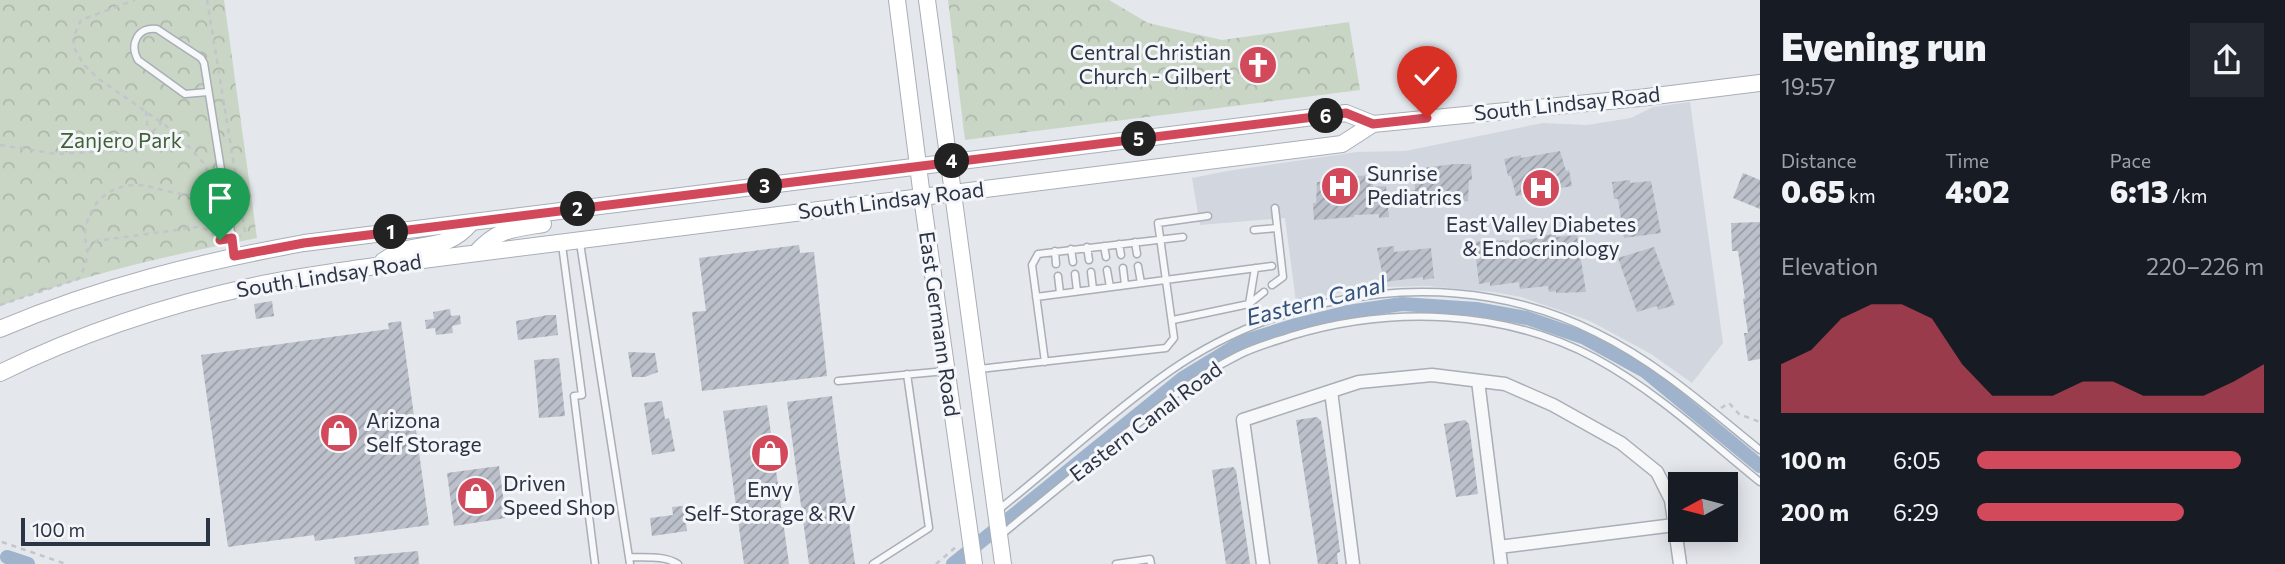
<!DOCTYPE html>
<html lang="en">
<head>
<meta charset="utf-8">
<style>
	body { margin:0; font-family:Commissioner,sans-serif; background:#242831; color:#f1f3f6; height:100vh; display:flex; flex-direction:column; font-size:26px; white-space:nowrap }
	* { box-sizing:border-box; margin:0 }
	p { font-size:23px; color:#9ea1a6 }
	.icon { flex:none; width:38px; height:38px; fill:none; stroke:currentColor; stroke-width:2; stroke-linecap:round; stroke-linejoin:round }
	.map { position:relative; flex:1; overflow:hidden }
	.details { display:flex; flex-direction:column; background:#171b24; width:525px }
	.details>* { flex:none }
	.needle { width:46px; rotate:263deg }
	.fabs { position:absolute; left:1668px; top:472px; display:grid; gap:14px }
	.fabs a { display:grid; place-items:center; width:70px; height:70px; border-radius:0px; background:#171b24; box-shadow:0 4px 18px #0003; font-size:35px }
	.scale { position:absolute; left:21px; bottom:18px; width:189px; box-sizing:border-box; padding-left:7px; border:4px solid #2b3445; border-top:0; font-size:19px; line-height:24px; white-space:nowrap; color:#2b3445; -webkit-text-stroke:5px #f4f6f9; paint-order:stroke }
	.pin { position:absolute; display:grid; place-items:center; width:60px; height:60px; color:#fff; margin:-72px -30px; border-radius:50% 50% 50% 0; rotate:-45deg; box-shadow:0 0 7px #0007 }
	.pin .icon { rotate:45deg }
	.km { position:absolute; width:35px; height:35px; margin:-18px; border-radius:50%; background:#222; color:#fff; font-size:19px; line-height:35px; text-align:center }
	.round { display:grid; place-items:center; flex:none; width:74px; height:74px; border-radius:0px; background:#242831 }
	.head { display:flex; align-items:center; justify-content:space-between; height:119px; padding:0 21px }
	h1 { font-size:38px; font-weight:800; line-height:52px }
	.stats { display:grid; grid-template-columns:repeat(3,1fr); gap:10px; height:119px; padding:7px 21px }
	.stats div { display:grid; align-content:center }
	.stats b { font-size:30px; font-weight:800 }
	.stats small { font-size:19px; font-weight:400 }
	.stats p { font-size:19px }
	.chart { height:196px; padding:14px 21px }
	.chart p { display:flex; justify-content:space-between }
	.chart svg { width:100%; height:126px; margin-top:7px; fill:#d1495b; opacity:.7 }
	ul { padding:0 21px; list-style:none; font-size:23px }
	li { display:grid; grid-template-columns:112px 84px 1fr; align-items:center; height:52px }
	li i { height:18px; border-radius:9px; background:#d1495b }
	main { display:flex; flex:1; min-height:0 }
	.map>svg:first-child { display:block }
	.built { fill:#d2d6de }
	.forest { fill:url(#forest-crowns) }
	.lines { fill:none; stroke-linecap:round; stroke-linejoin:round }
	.canal { stroke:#9fb4cc; stroke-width:14 }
	.building { fill:url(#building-hatch) }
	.lane-casing { stroke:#a9aeb7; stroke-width:9 }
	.street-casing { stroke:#a9aeb7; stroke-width:15 }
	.secondary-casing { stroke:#a9aeb7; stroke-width:18 }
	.path { stroke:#c2c5cb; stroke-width:2.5; stroke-dasharray:5 5; stroke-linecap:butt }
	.lane { stroke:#f7f8fa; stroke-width:6 }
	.street { stroke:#f7f8fa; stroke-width:12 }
	.secondary { stroke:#fff; stroke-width:16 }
	.route-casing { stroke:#fff; stroke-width:14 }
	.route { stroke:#d1495b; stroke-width:9 }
	.labels { text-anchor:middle; stroke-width:6; stroke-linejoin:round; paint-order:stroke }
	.poi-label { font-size:21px; fill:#2b3445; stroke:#f4f6f9; text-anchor:start }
	.street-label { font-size:21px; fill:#2b3445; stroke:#f4f6f9 }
	.park-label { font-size:21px; fill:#3f6138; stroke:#f4f6f9 }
	.water-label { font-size:23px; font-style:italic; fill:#34527a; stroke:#f4f6f9 }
</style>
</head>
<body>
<main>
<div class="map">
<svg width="1760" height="564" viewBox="0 0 1760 564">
	<defs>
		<pattern id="forest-crowns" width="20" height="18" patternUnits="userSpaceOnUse" patternTransform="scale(1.75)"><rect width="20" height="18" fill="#c9d6c5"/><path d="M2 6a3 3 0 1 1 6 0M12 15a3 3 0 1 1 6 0" fill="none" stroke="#adb8ab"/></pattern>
		<pattern id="building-hatch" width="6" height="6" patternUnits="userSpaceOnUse" patternTransform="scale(1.75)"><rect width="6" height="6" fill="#bbc0ca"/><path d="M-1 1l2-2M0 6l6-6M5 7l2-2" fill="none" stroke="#989da6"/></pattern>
	</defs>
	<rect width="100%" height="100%" fill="#e4e7ec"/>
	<path class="built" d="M1690 102 1723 343 1692 383 1651 354 1590 321 1521 297 1493 292 1427 286 1384 287 1346 291 1296 302 1285 218 1200 225 1192 178 1227 171 1357 152 1405 151 1543 123 1587 125 1631 118 1653 107Z"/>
	<path class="forest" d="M0 0H224L257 238C170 255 82 275 0 306Z
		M948 0H1109L1148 23 1222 40 1349 22 1360 90 965 140Z"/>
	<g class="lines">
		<path class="canal" d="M7 557 28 564
			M953 564 1183 378 1242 342 1296 325 1348 312 1402 304 1476 309 1527 318 1585 338 1645 371 1760 466"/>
	</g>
	<path class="building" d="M1560 151 1566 171 1569 170 1572 186 1516 196 1511 176H1508L1504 159 1521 155V158Z
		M1455 164H1471L1472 180H1469L1468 201 1429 204V207L1412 208 1411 190H1415L1414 169Z
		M1743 173 1760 180V209L1733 198Z
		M1373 175V187L1386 186 1389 217 1379 218V214L1354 215V217L1314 220 1313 203H1316L1317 182 1356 179V176Z
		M1630 180V183L1651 181 1661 233 1624 238 1618 199H1614L1612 182Z
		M1760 222V359L1748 361 1744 333H1748L1743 299 1745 298 1738 251H1732L1731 223Z
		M1556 234V237L1577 235 1586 292 1556 293V291L1549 292 1548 286 1520 289 1519 282 1490 286V282L1479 284 1476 258H1472L1470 242 1509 240V242L1538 238V236Z
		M799 245 800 253 814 252 827 376 702 391 692 312 706 311 699 258Z
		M1394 246V252L1431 248 1434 278 1423 280V277L1384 282 1377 248Z
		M1654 247 1675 305 1658 310 1657 306 1637 312 1618 258Z
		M272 301 274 316 256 319 254 304Z
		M450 309 451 316 460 315 461 324 452 326 453 333 436 335 435 328 426 329 425 320 434 319 433 312Z
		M548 315H556L558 335 518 340 516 321Z
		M401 321 429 525 315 541 314 535 228 547 201 355 389 329 388 323Z
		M628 352 655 353 658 372 645 377H632Z
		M559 358 565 416 539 418 534 360Z
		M832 396 839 452 855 564H809L787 402Z
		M662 401 665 419 669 418 675 451 652 455 644 403Z
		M767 405 789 564H744L723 411Z
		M1317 417 1321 421 1337 528 1340 552 1337 553 1338 564H1318L1296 420Z
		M1465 420 1469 424 1478 494 1456 497 1444 424Z
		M499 466 506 518 454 526 447 473Z
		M1233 467 1236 470 1250 564H1226L1212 470Z
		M684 506 687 531 652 536 650 518 673 515 672 507Z
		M418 551 419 564H355L354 557Z"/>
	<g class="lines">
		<defs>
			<path id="lane" d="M208 92 185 94 138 60C129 44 138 26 157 29L201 58 204 63 232 238 234 256
				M1254 230 1277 228
				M1135 242 1137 254
				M580 243 630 564
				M1119 244 1121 255
				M562 245 582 395 574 396 595 564
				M1104 246 1106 257
				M1087 247 1089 260
				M1071 249 1073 262
				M1055 251 1056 264
				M1138 266 1141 283
				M1123 268 1125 285
				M1107 270 1110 287
				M1091 272 1093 289
				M1075 274 1077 291
				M1058 276 1060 293
				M1272 285 1283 277 1275 208
				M1036 297 1272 266
				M1249 304 1255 268
				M1173 320 1249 304 1264 292
				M1045 362 1032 265 1038 254 1183 237
				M979 369 1166 348 1174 338 1158 223 1208 216
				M838 381 946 371
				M997 511C1055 465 1109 414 1170 371 1292 286 1463 264 1597 333 1658 363 1708 408 1760 450
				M1001 535C1039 504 1077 473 1116 441 1154 411 1193 378 1237 356 1254 347 1273 342 1291 336 1390 306 1503 309 1595 358 1656 391 1707 439 1760 482
				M629 557C644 558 664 555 678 564
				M873 564 929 528 907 374
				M1116 564 1150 559 1151 564"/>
			<path id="street" d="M1478 381 1501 564
				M1331 391 1353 564
				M1499 547 1674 525
				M1263 564 1243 420 1359 382 1432 375 1505 384 1553 405 1621 443 1657 472 1671 500 1680 564"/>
			<path id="secondary" d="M897 0 922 197 974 564
				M927 0 1003 564
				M476 253C497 229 513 229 543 224
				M383 261C390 257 396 252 403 250 433 242 449 248 471 223
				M0 329C98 287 200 262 304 243L1346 113 1373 124
				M0 373C79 334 167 305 253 286 293 277 334 272 375 266L1342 144 1373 124 1639 98 1760 83"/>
		</defs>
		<use href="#lane" class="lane-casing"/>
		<use href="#street" class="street-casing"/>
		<use href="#secondary" class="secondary-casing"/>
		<path class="path" d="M207 0 245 232 240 236
			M146 111 148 136
			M0 145 56 154 132 150 141 144 162 122
			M88 250 96 241 198 227 205 229 220 240 223 239
			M0 305 78 279C84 271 88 259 87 249 87 243 84 239 85 233 88 206 106 186 134 185 147 184 162 191 176 193 185 195 194 195 203 195L206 193 208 179 206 166 190 148 165 125 99 79 83 64 74 47 73 38 81 20 135 0
			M1721 408 1729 403 1739 414 1760 422
			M2 542 66 564
			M936 564 957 546"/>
		<use href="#lane" class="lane"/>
		<use href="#street" class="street"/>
		<use href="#secondary" class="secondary"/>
	</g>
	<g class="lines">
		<defs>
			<path id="route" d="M220 240 232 238 234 256 304 243 1346 113 1373 124 1427 118"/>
		</defs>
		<use href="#route" class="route-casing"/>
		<use href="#route" class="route"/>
	</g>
	<defs>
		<symbol id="church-disc" viewBox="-11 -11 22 22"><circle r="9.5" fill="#d1495b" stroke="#f4f6f9"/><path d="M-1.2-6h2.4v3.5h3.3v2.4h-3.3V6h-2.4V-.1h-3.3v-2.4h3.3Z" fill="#fff"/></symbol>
		<symbol id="hospital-disc" viewBox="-11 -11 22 22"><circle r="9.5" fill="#d1495b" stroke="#f4f6f9"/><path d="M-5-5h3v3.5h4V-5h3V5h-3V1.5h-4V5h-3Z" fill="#fff"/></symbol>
		<symbol id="shop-disc" viewBox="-11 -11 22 22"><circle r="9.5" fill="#d1495b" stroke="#f4f6f9"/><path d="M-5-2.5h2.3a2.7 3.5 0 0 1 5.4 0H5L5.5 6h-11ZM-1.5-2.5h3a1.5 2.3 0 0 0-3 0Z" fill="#fff"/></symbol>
	</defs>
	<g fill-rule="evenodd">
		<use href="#church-disc" x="1236" y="43" width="44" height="44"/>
		<use href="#hospital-disc" x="1318" y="164" width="44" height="44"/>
		<use href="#hospital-disc" x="1519" y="166" width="44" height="44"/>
		<use href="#shop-disc" x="317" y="411" width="44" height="44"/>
		<use href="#shop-disc" x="748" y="431" width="44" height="44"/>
		<use href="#shop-disc" x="454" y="474" width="44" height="44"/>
	</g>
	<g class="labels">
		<g class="poi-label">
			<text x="1231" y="60" text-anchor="end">Central Christian<tspan x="1231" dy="24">Church - Gilbert</tspan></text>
			<text x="1367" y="181">Sunrise<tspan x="1367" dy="24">Pediatrics</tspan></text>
			<text x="1541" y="232" text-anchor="middle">East Valley Diabetes<tspan x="1541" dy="24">&amp; Endocrinology</tspan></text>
			<text x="366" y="428">Arizona<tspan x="366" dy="24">Self Storage</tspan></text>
			<text x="503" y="491">Driven<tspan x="503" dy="24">Speed Shop</tspan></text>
			<text x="770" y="497" text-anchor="middle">Envy<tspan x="770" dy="24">Self-Storage &amp; RV</tspan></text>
		</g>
		<g class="street-label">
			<text transform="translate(1567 104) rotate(-6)" y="7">South Lindsay Road</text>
			<text transform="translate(891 201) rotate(-7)" y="7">South Lindsay Road</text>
			<text transform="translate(329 276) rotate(-9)" y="7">South Lindsay Road</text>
			<text transform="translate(939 324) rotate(82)" y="7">East Germann Road</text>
			<text transform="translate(1146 422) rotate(-37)" y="7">Eastern Canal Road</text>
		</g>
		<g class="park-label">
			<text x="121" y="148">Zanjero Park</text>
		</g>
		<g class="water-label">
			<text transform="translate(1316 301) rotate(-14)" y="8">Eastern Canal</text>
		</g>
	</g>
</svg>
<div class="fabs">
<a><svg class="needle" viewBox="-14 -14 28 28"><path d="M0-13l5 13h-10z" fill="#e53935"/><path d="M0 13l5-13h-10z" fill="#9ea1a6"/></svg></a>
</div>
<div class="scale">100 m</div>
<div class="pin" style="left:220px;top:240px;background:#1e9e55"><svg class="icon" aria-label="arrive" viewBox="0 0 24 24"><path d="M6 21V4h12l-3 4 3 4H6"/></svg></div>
<div class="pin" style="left:1427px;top:118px;background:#d93025"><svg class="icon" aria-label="check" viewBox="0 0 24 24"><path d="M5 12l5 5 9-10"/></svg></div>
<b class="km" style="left:391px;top:232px">1</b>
<b class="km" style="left:578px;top:209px">2</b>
<b class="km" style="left:765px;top:186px">3</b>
<b class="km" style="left:952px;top:161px">4</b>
<b class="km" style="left:1139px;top:139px">5</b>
<b class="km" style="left:1326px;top:116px">6</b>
</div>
<section class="details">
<div class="head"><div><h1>Evening run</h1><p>19:57</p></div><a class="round"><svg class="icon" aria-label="share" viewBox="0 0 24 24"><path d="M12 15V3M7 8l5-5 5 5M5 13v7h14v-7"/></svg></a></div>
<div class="stats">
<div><p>Distance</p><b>0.65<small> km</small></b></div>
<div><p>Time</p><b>4:02</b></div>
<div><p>Pace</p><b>6:13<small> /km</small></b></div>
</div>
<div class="chart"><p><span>Elevation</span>220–226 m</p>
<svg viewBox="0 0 160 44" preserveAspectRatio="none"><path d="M0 44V27L10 22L20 11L30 6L40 6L50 11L60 27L70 38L80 38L90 38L100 33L110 33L120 38L130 38L140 38L150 33L160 27V44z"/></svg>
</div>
<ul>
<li><b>100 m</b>6:05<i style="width:92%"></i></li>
<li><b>200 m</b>6:29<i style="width:72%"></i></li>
</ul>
</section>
</main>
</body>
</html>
